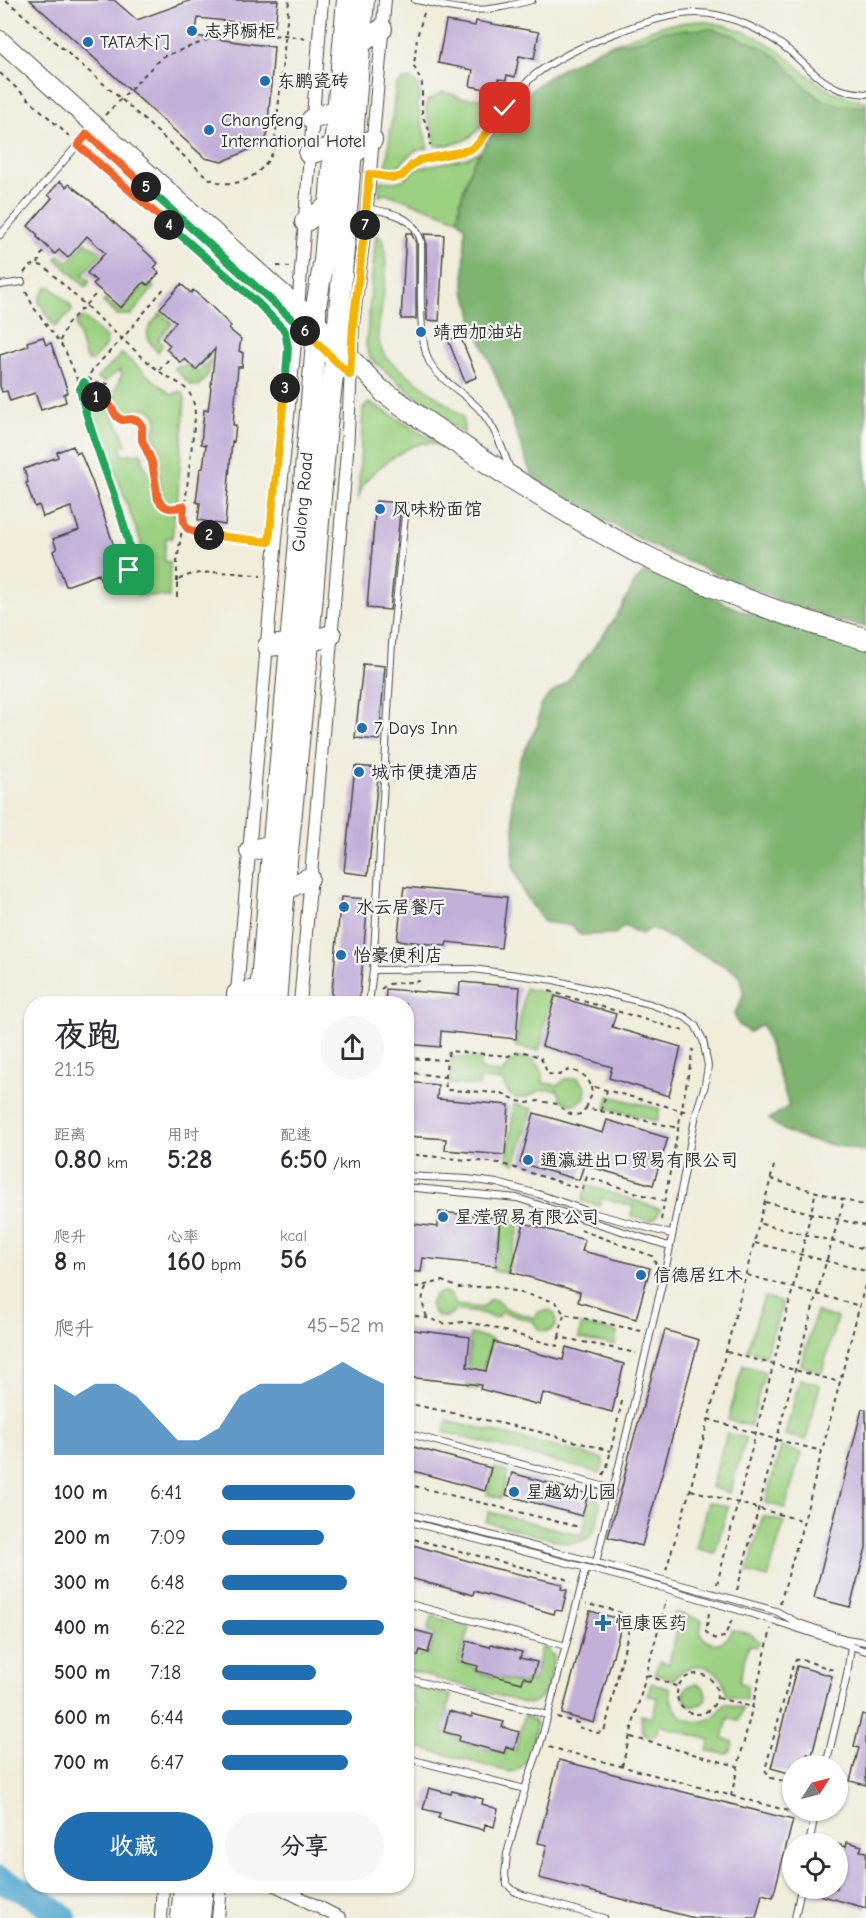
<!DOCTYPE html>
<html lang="zh">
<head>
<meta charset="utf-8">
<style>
	body { margin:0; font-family:"Comic Neue","LXGW WenKai TC",sans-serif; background:#f7f7f7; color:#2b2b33; height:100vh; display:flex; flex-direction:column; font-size:22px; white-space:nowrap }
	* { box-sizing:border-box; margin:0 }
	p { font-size:20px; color:#7c7c81 }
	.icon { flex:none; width:33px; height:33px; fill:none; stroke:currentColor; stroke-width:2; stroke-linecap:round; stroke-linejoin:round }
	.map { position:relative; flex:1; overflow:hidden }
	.details { position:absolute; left:24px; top:996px; width:390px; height:897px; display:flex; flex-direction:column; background:#fff; border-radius:24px; box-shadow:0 2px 4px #0004 }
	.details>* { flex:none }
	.needle { width:39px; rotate:54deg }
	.fabs { position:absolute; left:782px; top:1755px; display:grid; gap:12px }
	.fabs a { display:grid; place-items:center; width:66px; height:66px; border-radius:50%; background:#fff; box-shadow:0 2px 4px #0004; font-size:30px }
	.pin { position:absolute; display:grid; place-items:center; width:51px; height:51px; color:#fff; margin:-26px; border-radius:12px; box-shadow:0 3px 9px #0006 }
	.km { position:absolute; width:30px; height:30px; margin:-15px; border-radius:50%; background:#222; color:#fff; font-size:16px; line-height:30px; text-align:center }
	.round { display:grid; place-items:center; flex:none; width:63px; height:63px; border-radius:32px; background:#f7f7f7 }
	.head { display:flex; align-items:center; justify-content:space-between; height:102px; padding:0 30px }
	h1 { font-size:33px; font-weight:700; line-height:45px }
	.stats { display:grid; grid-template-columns:repeat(3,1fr); gap:9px; height:102px; padding:6px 30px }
	.stats div { display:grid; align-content:center }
	.stats b { font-size:26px; font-weight:700 }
	.stats small { font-size:16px; font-weight:400 }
	.stats p { font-size:16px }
	.chart { height:168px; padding:12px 30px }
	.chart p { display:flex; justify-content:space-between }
	.chart svg { width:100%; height:108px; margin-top:6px; fill:#1f6fb2; opacity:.7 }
	.button { display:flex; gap:12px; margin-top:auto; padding:12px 30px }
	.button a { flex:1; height:69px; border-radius:36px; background:#1f6fb2; color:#fff; font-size:24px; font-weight:700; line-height:69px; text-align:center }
	.button a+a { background:#f7f7f7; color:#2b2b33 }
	ul { padding:0 30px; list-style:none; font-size:20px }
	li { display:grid; grid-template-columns:96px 72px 1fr; align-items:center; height:45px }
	li i { height:15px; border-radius:8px; background:#1f6fb2 }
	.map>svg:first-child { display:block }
	.green { fill:#9dd182; stroke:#647e56; stroke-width:1.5 }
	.forest { fill:#7eb370; stroke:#546f4e; stroke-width:1.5 }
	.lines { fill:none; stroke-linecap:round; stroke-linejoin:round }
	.river { stroke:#54a9d0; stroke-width:26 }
	.building { fill:#c2b0d9 }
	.service-casing { stroke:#494845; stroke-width:8 }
	.minor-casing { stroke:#494845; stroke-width:14 }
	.secondary-casing { stroke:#494845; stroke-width:20 }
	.primary-casing { stroke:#494845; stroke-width:22 }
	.trunk-casing { stroke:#494845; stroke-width:23 }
	.path { stroke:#494845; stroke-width:2; stroke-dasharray:4.5 4.5; stroke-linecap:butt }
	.service { stroke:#fff; stroke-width:6 }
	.minor { stroke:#fff; stroke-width:12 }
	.secondary { stroke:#fff; stroke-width:18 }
	.primary { stroke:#fff; stroke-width:20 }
	.trunk { stroke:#fff; stroke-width:21 }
	.split-1-casing { stroke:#fff; stroke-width:12 }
	.split-2-casing { stroke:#fff; stroke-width:12 }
	.split-3-casing { stroke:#fff; stroke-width:12 }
	.split-4-casing { stroke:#fff; stroke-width:12 }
	.split-5-casing { stroke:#fff; stroke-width:12 }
	.split-6-casing { stroke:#fff; stroke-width:12 }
	.split-7-casing { stroke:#fff; stroke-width:12 }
	.split-8-casing { stroke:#fff; stroke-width:12 }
	.split-1 { stroke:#22a559; stroke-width:8 }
	.split-2 { stroke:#f0652b; stroke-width:8 }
	.split-3 { stroke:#f5b400; stroke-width:8 }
	.split-4 { stroke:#22a559; stroke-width:8 }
	.split-5 { stroke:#f0652b; stroke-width:8 }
	.split-6 { stroke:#22a559; stroke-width:8 }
	.split-7 { stroke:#f5b400; stroke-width:8 }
	.split-8 { stroke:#f5b400; stroke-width:8 }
	.poi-dot { fill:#1f6fb2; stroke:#f6f6f2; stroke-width:2 }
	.labels { text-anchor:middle; stroke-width:4.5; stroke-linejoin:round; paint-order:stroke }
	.poi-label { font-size:18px; fill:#2b2b2b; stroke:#f6f6f2; text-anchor:start }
	.street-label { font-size:18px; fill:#2b2b2b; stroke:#f6f6f2 }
</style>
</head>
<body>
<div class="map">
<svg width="866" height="1918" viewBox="0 0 866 1918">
	<rect width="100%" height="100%" fill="#f6f6f2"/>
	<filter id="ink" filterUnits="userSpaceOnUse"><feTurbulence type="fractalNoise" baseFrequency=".0167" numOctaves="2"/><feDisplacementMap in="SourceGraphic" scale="12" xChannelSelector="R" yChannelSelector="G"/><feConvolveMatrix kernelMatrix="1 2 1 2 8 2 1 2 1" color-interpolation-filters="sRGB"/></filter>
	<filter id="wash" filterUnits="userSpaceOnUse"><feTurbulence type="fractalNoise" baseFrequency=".008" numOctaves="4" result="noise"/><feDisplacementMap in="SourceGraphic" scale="24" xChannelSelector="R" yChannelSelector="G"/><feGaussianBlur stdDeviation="1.35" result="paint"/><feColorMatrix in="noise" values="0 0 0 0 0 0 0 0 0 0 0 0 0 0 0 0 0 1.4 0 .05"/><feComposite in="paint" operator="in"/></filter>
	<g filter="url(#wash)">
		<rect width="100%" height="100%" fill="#f0eddb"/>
		<path class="green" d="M697 21C727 23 760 35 783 54 814 79 824 95 866 101V106L841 107 821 100 801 83 778 57 731 34 711 29 663 31 638 41 604 47 665 25Z
			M411 79 417 85 420 95 417 103 428 148C422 149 416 149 412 153 401 160 402 170 386 169L396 85 403 80Z
			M443 92 452 94 460 98 497 99C485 115 481 135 460 142 452 145 443 145 435 146 434 141 435 136 433 131 428 117 424 116 427 101Z
			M480 152C468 172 460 195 458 219L394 196 385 194 379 196 380 181 394 182 403 180 416 169 467 158Z
			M376 234 381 237C392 263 381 305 378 334 379 344 381 351 387 359L456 411 463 417 464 433 436 414 370 358 366 345Z
			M86 242 102 253 83 274 90 281 86 287 56 259 59 255 68 262Z
			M151 284 154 287 131 315H117L103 302 106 300 120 311 144 286 147 288Z
			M47 287H51L71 306 72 311 55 327 39 302 40 297Z
			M161 313 172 323 158 339 163 344 158 352C141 335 147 328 161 313Z
			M81 318 86 319 107 339 106 345 92 361H88L85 356 76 325 77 321Z
			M122 354 172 395 177 392H182L185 398 177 505H169L164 502 162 496 157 458 161 453 160 446 153 436C153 431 156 427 157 422 157 419 155 415 153 413 142 400 133 415 121 415 111 404 115 387 122 375L120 370 104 382 97 378Z
			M211 359C209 372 208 379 197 386L191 385 174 368 177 365 182 367 186 364 197 373Z
			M88 392 99 407 104 405C115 416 122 431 126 445L121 446 122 455 141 453C143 456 143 460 143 463 145 468 149 471 151 476 155 492 151 514 175 512L172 538H166L164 561 170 562 169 597 137 595V576L144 561 141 542 96 421Z
			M371 403 451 451C442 447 434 442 424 443 408 445 374 469 365 482 361 487 360 494 358 500L363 409 367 404Z
			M525 988 551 995 539 1051 516 1047Z
			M452 1057 481 1059 480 1069 502 1074C513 1048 545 1054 543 1083L559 1085 565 1079 578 1078 586 1088 585 1097C575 1109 560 1105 558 1090 552 1090 543 1088 539 1091 521 1101 511 1103 502 1081L480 1079 479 1086 450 1084Z
			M609 1096 660 1109 657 1121 606 1108Z
			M514 1104 533 1109 515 1163 507 1160Z
			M587 1185 660 1209C655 1226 644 1220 631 1216L633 1206 601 1198 600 1206 582 1201Z
			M505 1217 521 1220 507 1273 493 1271Z
			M444 1292 451 1295 456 1305 483 1308 489 1300C496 1298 501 1302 503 1308L534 1318 538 1312 549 1310 555 1314 556 1325C549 1335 538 1333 534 1322L502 1312 498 1317 493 1318 485 1314 455 1310C446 1321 433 1319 430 1304L436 1294Z
			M764 1297 783 1303 765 1356 747 1350Z
			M816 1312 837 1318 822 1372 801 1365Z
			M581 1325 617 1332 615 1345 579 1339Z
			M470 1334 492 1339 477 1391 467 1388Z
			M743 1365 765 1372 750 1426 728 1420Z
			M800 1379 820 1385 806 1440 785 1435Z
			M447 1420 604 1459 602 1470 599 1473 444 1432Z
			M727 1433 746 1438 730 1493 711 1487Z
			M781 1447 801 1453 785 1508 765 1503Z
			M494 1468 508 1472 501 1498 487 1494Z
			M592 1494 600 1503C596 1528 598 1542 567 1543L486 1522 489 1512 582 1535Z
			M708 1502 728 1507 715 1553 696 1548Z
			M763 1516 784 1522 768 1578 747 1572Z
			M675 1613H679L702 1620 700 1634C710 1648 726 1646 732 1630 742 1632 753 1632 759 1642L756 1647 748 1645 739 1682 747 1685 746 1700 727 1695C723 1664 692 1655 673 1680L655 1674 659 1661 669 1664 679 1622 669 1619Z
			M432 1616 469 1627 459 1662 476 1668 475 1671 494 1677 495 1673 501 1674V1678L524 1685 525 1680 534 1682 542 1647 547 1648 554 1657C550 1675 550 1700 528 1704L407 1670 406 1655 419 1658 421 1653 429 1655 435 1634 428 1631Z
			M651 1683 670 1689C670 1724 708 1734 725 1703L743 1709 738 1721 728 1718 723 1738 733 1742 731 1750 726 1754 707 1751 710 1740 659 1725 655 1736 646 1735 642 1730 641 1715 652 1718 658 1698 648 1695Z
			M684 1695a11 11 0 1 1 22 0a11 11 0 1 1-22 0Z
			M414 1685 451 1696 442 1732 458 1737 457 1741 475 1746 477 1742 483 1743 482 1748 506 1754 507 1749 516 1750 524 1715 534 1721 536 1725C532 1744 532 1768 510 1772L407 1744 406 1722 411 1723 417 1703 410 1700Z"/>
		<path class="forest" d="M711 29C728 34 765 46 778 58 785 63 791 72 797 78 818 103 834 107 866 106V627L813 615 663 551 563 499 538 482 530 472 503 394 472 319V310L464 291 465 227 458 219 460 202 472 165 487 141 519 102 536 86 556 72 604 47 638 41 663 31Z
			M644 572C679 578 709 598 743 611 783 626 826 636 866 653V1152C833 1142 795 1145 769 1119L789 1106 762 1024 749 1032 738 1024 734 1014C745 997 745 991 738 973L652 928 641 934 624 926 615 934 580 935 573 926 544 922 524 894 513 866 514 824 512 805 514 783 519 762 538 724 540 707 549 695 566 683 587 657 614 620 636 581Z"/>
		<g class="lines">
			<path class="river" d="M0 1880 31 1894 64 1918"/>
		</g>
		<g id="blocks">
			<path class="building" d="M30 0H114L137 20 192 0H278L275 26 198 18 195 36 274 47 267 136 264 143 222 162 205 158Z
				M446 21 475 26 476 21 539 32 534 59 519 56 515 77 507 75 506 80 498 79 495 91 470 86 473 70 438 63Z
				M60 181 66 187 69 184 93 203 158 263 154 268 159 273 148 285 144 282 121 308 93 284 96 281 87 273 105 253 87 236 68 258 59 250 55 254 37 237 38 235 28 226 52 198 48 195Z
				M406 233H411L416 243V319H401Z
				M424 234 444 235 439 321 427 320 426 242Z
				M181 284 191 293 193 290 208 303 231 326 229 329 241 339 239 351 243 353 242 367H238L233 425H236L234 442 232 441 225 525 198 520 200 503 196 502 200 469 203 468 206 445 201 444 204 410H208L210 396 215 349 196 370 185 359 181 363 166 349 170 345 162 338 176 322 160 308Z
				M460 336 477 377 465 382 448 340Z
				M43 337 46 345 51 343 68 392 64 394 66 402 41 410 35 393 10 401 7 391 2 392 0 386V355L28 346 27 342Z
				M73 446 76 454 80 452 92 481 120 564 114 566 116 573 100 579 99 574 66 586 53 551 57 549 53 539 79 530 71 507 43 517 39 505 35 507 26 483 28 482 24 469 58 457 57 452Z
				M376 501 401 503 390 610 367 608Z
				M363 664 385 666 379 740 355 738Z
				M355 766 379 768 368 875 344 872Z
				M404 887 507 897 501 948 447 942 446 946 397 940Z
				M341 897 368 899 359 1004 331 1001Z
				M460 982 520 987 516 1039 441 1031 440 1047 406 1044V1004H385L386 989 459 995Z
				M555 996 616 1014 612 1027 681 1047 669 1096 609 1078 612 1067 542 1046Z
				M406 1082 438 1085 437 1099 509 1105 505 1155 445 1150 446 1139 406 1136Z
				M534 1113 603 1133 607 1120 668 1138 653 1185 584 1165 579 1180 520 1163Z
				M439 1212 500 1218 496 1266 423 1258 421 1272 406 1271V1223L438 1227Z
				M524 1223 585 1240 582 1251 650 1268 636 1319 578 1302 580 1292 511 1272Z
				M406 1329 470 1337 467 1367 486 1371 494 1342 563 1360 566 1347 624 1364 612 1412 543 1393 540 1405 480 1389 481 1385 406 1377Z
				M665 1330 699 1340 642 1546 608 1537 623 1483 631 1448Z
				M862 1409 866 1410V1548L850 1607 814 1598Z
				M406 1445 491 1468 485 1491 406 1469Z
				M512 1473 588 1494 582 1516 506 1495Z
				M406 1543 493 1568 562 1584 561 1589 567 1590 562 1611 555 1610 554 1614 474 1591 473 1595 406 1577Z
				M590 1611 623 1620 594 1723 562 1714Z
				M406 1628 433 1635 428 1653 420 1650 418 1656 406 1653Z
				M467 1641 490 1647 491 1644 522 1652 520 1658 537 1662 532 1680 524 1677 522 1683 477 1671 478 1666 462 1662Z
				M797 1666 832 1676 812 1755 807 1754 804 1766H792V1774L771 1768Z
				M449 1711 472 1717V1714L504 1722 502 1727 519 1732 514 1750 506 1747 504 1753 459 1741 460 1736 444 1732Z
				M862 1714 866 1715V1785L850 1781 859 1748 854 1746Z
				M559 1760 793 1820 773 1897 762 1894 756 1918H694L539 1878 547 1845 538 1843Z
				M429 1788 451 1794 452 1791 483 1799 482 1804 498 1809 494 1827 485 1824 484 1830 438 1818 440 1813 423 1809Z
				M847 1842 862 1846 860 1851 866 1852V1908L808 1892 809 1888H837V1844L846 1847Z"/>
		</g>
	</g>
	<g filter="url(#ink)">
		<use href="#blocks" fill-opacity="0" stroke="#494845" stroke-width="1.5"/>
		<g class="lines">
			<defs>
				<path id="service" d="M415 0C431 2 446 8 462 9 485 12 509 6 532 0
					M370 174C383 176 398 183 408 171 412 166 416 161 422 159 436 155 452 157 467 151 492 141 512 92 536 74 570 48 655 13 697 13 730 13 767 32 792 53 806 66 821 82 839 89 847 92 857 93 866 94
					M366 208C390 212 415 216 421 242 422 270 417 338 429 361 440 382 466 393 481 411 495 427 503 450 510 469
					M0 235 87 134
					M0 285 22 282
					M373 970 473 969 554 980 650 1004 685 1017 695 1025 703 1040 708 1066 705 1085 696 1114 666 1267 596 1563
					M369 1004 373 970 392 643 406 506
					M406 1176 467 1179 497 1183 538 1194 596 1214 671 1234
					M406 1187 517 1198 669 1246
					M406 1433 613 1489
					M406 1513 663 1580 776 1611 796 1622 846 1639 866 1642
					M406 1521 664 1588 772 1620 866 1651
					M586 1568 540 1745 525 1789 507 1854 505 1875 507 1884 514 1891 523 1895 604 1918
					M406 1603 566 1646
					M406 1678 548 1715
					M406 1758 525 1789
					M826 1766 847 1675 851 1646
					M809 1844 816 1810
					M795 1918 801 1888"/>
				<path id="minor" d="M236 1004 276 539 297 322 322 0
					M300 1004 347 452 353 325 366 218 385 0
					M277 1886 340 1918
					M161 1918 163 1886
					M218 1918 221 1886"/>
				<path id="secondary" d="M0 40 274 286 315 321 384 392
					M177 215 297 322 344 369"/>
				<g id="primary">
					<path d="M361 43 382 29"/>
					<path d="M312 119 337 110"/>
					<path d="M309 154 333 147"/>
					<path d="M351 155 372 140"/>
					<path d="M305 222 327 207"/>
					<path d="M309 642 331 635"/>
					<path d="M268 646 290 644"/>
					<path d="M250 851 272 845"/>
					<path d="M285 890 309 878"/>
					<path d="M237 994 260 989"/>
					<path id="s1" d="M259 1004 316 343V306L324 260 347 0"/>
					<path d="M276 1004 286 872 309 642 327 425 335 361 364 0"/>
					<path d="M181 1918 184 1886"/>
					<path d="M200 1918 203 1886"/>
				</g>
				<path id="trunk" d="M384 392C439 432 496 469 554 504 585 523 616 542 649 558 719 591 792 619 866 639"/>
			</defs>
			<use href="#service" class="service-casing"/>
			<use href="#minor" class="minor-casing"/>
			<use href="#secondary" class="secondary-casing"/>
			<use href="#primary" class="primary-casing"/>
			<use href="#trunk" class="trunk-casing"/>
			<path class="path" d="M6 0 120 98 208 178C236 192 261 177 274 150L289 0
				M424 13 417 37 414 66 422 84V115L430 132V146
				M0 73 71 138
				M105 115 162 57 229 32 269 36 284 35 307 39
				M86 152 161 218
				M38 264 40 256 45 251
				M277 266 290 267
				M24 273C30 264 36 263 45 267 81 302 117 335 155 368 164 376 178 381 186 389 194 397 195 407 195 418L183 522 187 529 193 532 264 542
				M26 292 34 308 65 350 76 376 85 415 108 476 127 536 131 560 125 590
				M60 341 67 324 96 294
				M159 370 169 359
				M88 378 96 383 100 382 108 384 113 395 110 405
				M84 383 98 399 110 405 117 417 122 420 132 419 138 421 142 426V440L152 462 158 499 166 508H176L185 506
				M80 389 94 368 122 339 166 286
				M177 582V562L183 522
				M177 597V582C189 567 242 573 261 576
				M381 989 388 984 421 981
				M549 991 684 1031
				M406 1058 447 1060 449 1051 509 1056C520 1049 530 1053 541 1058L548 1074 559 1075 569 1070C580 1072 587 1075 591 1086L688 1112
				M406 1072 445 1077 446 1090 502 1093 518 1101 527 1103 539 1101 557 1104 568 1113 575 1115 581 1114 586 1108 674 1127 679 1131
				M445 1077 447 1060
				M586 1108 592 1094 591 1086
				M601 1111 607 1090
				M406 1154 499 1163 582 1189 587 1177 666 1202
				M771 1179 866 1206
				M765 1202 866 1226
				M661 1220 693 1049
				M761 1224 866 1249
				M581 1230 652 1256 656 1264
				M755 1243 866 1271
				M747 1275 860 1306
				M406 1287H417L442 1281 459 1288 495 1286 556 1302 564 1314 641 1331
				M406 1314 427 1318 446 1324 463 1322 483 1325 557 1346 559 1337 636 1353
				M427 1317C422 1304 420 1296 428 1284
				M559 1337 564 1314
				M727 1352 840 1382
				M406 1403 532 1430 611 1451
				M708 1419 778 1440 822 1451
				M603 1475 607 1467 623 1397
				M406 1484 579 1527
				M691 1490 804 1521
				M406 1537 563 1578 571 1582
				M666 1570 690 1490 775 1162
				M717 1584 792 1292 816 1191
				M737 1590 795 1370 844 1200
				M780 1603 804 1521 866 1281
				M709 1613 706 1632 715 1639 724 1637 732 1620
				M677 1694a20 20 0 1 1 40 0a20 20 0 1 1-40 0Z
				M647 1675 678 1687
				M718 1698 752 1707
				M557 1717 578 1723V1727L598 1733 604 1731 606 1725 631 1621 629 1616 610 1609 586 1604
				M631 1737 737 1766
				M549 1747 804 1815
				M622 1766 666 1600
				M792 1783 771 1778 765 1770 793 1665 796 1660 801 1659 836 1671
				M731 1796 771 1629"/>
			<use href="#service" class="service"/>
			<use href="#minor" class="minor"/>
			<use href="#secondary" class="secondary"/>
			<use href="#primary" class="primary"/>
			<use href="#trunk" class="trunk"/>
		</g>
	</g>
	<g class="lines" filter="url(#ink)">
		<defs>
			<path id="split-1" d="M96 397 84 382 80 389C89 431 106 470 119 510 125 530 133 549 129 570"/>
			<path id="split-2" d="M96 397 102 403 110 405 117 417 122 420 132 419 138 421 142 426V440L152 462 158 499C165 511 173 509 184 506 181 530 187 531 209 535"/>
			<path id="split-3" d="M209 535 269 542 285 388"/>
			<path id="split-4" d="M169 225 259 304 285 331 288 348 285 388"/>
			<path id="split-5" d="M146 187 87 134 78 145 169 225"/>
			<path id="split-6" d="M146 187 305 331"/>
			<path id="split-7" d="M305 331 350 375 353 325 365 225"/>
			<path id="split-8" d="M365 225 369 174 394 178 402 176 412 165 420 160 469 150 478 144 505 108"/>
		</defs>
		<use href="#split-1" class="split-1-casing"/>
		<use href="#split-2" class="split-2-casing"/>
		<use href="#split-3" class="split-3-casing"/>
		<use href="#split-4" class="split-4-casing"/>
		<use href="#split-5" class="split-5-casing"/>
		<use href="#split-6" class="split-6-casing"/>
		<use href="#split-7" class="split-7-casing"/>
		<use href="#split-8" class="split-8-casing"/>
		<use href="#split-1" class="split-1"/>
		<use href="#split-2" class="split-2"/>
		<use href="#split-3" class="split-3"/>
		<use href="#split-4" class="split-4"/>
		<use href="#split-5" class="split-5"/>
		<use href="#split-6" class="split-6"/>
		<use href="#split-7" class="split-7"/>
		<use href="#split-8" class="split-8"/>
	</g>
	<g class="poi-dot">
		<circle cx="192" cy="31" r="6"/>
		<circle cx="88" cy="42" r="6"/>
		<circle cx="265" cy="81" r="6"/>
		<circle cx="209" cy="130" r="6"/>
		<circle cx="421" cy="332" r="6"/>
		<circle cx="380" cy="509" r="6"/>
		<circle cx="362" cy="728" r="6"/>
		<circle cx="359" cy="772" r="6"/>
		<circle cx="344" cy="907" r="6"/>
		<circle cx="341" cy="955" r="6"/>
		<circle cx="528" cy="1160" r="6"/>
		<circle cx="443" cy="1217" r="6"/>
		<circle cx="641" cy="1275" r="6"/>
		<circle cx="514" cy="1492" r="6"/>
		<path d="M600 1614h6v6h6v6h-6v6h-6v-6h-6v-6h6z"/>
	</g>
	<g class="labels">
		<g class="poi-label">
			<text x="204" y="37">志邦橱柜</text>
			<text x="100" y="48">TATA木门</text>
			<text x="277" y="87">东鹏瓷砖</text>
			<text x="221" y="126">Changfeng<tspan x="221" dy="21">International Hotel</tspan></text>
			<text x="433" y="338">靖西加油站</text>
			<text x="392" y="515">风味粉面馆</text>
			<text x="374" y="734">7 Days Inn</text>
			<text x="371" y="778">城市便捷酒店</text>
			<text x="356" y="913">水云居餐厅</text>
			<text x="353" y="961">怡豪便利店</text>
			<text x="540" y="1166">通瀛进出口贸易有限公司</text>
			<text x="455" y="1223">星滢贸易有限公司</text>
			<text x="653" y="1281">信德居红木</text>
			<text x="526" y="1498">星越幼儿园</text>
			<text x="615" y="1629">恒康医药</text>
		</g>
		<g class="street-label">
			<text dy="6" stroke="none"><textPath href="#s1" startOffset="504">Gulong Road</textPath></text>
		</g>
	</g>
</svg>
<div class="fabs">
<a><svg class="needle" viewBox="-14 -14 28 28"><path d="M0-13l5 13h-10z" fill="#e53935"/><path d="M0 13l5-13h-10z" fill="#7c7c81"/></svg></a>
<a><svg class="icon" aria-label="locate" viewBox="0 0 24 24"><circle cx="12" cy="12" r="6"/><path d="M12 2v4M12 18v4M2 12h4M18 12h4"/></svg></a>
</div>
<div class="pin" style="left:129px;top:570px;background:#1e9e55"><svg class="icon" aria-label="arrive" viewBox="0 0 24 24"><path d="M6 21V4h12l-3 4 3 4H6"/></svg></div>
<div class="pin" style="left:505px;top:108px;background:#d93025"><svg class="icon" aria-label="check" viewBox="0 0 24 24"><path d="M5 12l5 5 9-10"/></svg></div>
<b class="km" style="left:96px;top:397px">1</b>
<b class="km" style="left:209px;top:535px">2</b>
<b class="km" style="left:285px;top:388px">3</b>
<b class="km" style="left:169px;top:225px">4</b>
<b class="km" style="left:146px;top:187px">5</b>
<b class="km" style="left:305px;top:331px">6</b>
<b class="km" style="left:365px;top:225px">7</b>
<section class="details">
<div class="head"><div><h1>夜跑</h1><p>21:15</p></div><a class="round"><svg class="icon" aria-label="share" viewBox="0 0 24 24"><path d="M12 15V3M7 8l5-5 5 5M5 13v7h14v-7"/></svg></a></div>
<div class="stats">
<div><p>距离</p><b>0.80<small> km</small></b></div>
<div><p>用时</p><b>5:28</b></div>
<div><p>配速</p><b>6:50<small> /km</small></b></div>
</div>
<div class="stats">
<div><p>爬升</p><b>8<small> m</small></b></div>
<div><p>心率</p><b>160<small> bpm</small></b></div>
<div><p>kcal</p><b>56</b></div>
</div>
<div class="chart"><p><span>爬升</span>45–52 m</p>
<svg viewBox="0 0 160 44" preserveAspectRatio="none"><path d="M0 44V15L10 20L20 15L30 15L40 20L50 29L60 38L70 38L80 33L90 20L100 15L110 15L120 15L130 11L140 6L150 11L160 15V44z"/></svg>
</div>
<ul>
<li><b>100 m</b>6:41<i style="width:82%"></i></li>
<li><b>200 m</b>7:09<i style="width:63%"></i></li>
<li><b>300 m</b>6:48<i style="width:77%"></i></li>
<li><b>400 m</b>6:22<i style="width:100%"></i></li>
<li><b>500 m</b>7:18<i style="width:58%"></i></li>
<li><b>600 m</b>6:44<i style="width:80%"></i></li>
<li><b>700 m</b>6:47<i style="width:78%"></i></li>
</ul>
<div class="button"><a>收藏</a><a>分享</a></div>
</section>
</div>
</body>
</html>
